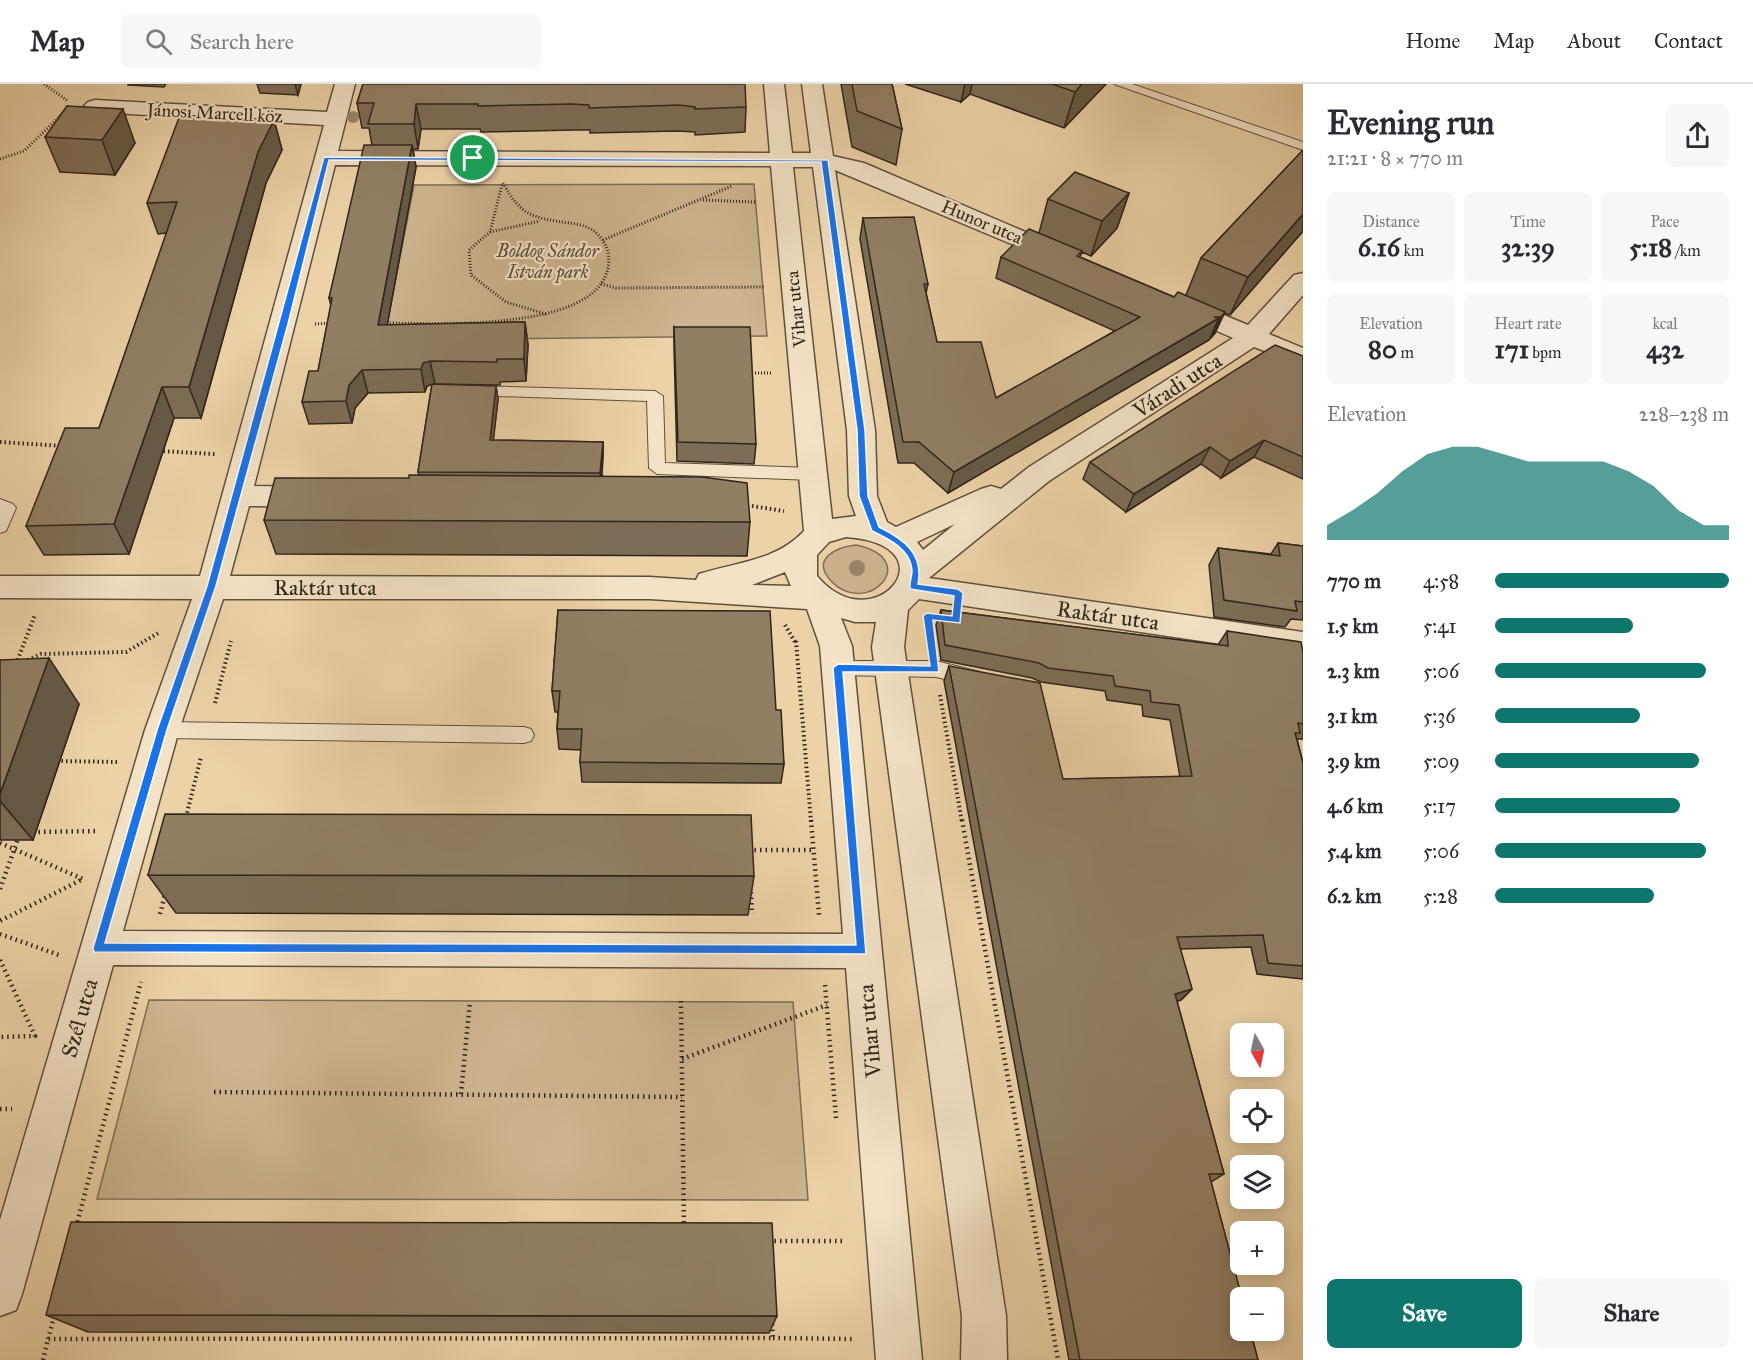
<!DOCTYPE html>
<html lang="en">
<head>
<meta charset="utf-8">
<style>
	body { margin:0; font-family:"IM FELL Great Primer",serif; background:#f7f7f7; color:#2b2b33; height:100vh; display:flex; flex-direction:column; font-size:22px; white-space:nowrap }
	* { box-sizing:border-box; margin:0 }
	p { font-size:20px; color:#7c7c81 }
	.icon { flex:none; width:33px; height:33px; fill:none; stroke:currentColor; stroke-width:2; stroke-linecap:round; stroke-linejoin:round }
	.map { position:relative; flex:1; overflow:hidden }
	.panel { display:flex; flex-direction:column; background:#fff; width:450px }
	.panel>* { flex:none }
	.needle { width:39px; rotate:171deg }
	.tools { position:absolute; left:1230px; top:939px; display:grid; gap:12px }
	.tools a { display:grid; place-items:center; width:54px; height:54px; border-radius:9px; background:#fff; box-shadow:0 3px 15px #0003; font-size:30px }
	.pin { position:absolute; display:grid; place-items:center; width:51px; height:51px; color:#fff; margin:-26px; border:3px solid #fff; border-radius:50%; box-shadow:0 2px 6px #0007 }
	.round { display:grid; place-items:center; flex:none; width:63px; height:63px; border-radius:9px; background:#f7f7f7 }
	.headline { display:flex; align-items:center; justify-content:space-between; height:102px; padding:0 24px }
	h1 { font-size:33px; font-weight:700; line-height:45px }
	.stats { display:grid; grid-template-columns:repeat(3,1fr); gap:9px; height:102px; padding:6px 24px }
	.stats div { display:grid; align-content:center; border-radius:9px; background:#f7f7f7; text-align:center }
	.stats b { font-size:26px; font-weight:700 }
	.stats small { font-size:16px; font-weight:400 }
	.stats p { font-size:16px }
	.chart { height:168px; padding:12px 24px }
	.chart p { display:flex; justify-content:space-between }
	.chart svg { width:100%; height:108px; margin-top:6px; fill:#0f766e; opacity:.7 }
	.button { display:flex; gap:12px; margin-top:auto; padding:12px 24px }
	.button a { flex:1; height:69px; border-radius:9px; background:#0f766e; color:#fff; font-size:24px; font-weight:700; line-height:69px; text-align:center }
	.button a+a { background:#f7f7f7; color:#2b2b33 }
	ul { padding:0 24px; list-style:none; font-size:20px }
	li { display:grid; grid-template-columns:96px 72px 1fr; align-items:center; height:45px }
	li i { height:15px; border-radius:8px; background:#0f766e }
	header { display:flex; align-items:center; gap:36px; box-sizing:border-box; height:84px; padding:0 30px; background:#fff; border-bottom:2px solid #e1e1e2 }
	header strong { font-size:28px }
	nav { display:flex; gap:33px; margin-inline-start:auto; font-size:21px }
	.search { width:420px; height:54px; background:#f7f7f7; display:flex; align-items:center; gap:15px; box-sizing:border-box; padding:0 21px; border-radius:9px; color:#7c7c81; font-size:22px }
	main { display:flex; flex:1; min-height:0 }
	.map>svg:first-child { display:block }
	.green { fill:#ccb58f; stroke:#7e6d56; stroke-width:1.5 }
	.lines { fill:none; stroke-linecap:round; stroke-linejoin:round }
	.lane-casing { stroke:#5e503f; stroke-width:2 }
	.street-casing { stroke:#5e503f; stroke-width:3 }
	.path-far2 { stroke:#2f251c; stroke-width:3; stroke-dasharray:1 2; stroke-linecap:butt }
	.path-far1 { stroke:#2f251c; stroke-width:4; stroke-dasharray:1.5 3; stroke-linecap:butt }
	.path { stroke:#2f251c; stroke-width:4.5; stroke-dasharray:1.5 4; stroke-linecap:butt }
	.lane { fill:#f3e2c6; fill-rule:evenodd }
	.street { fill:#f3e2c6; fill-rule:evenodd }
	.tree { fill:#9a876a }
	.wall { fill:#7d6d56; stroke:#2f251c; stroke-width:1.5 }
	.shaded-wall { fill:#665946; stroke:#2f251c; stroke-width:1.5 }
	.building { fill:#917f64; stroke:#2f251c; stroke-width:1.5 }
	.route { fill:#1a73e8; stroke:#fff; stroke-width:1.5; fill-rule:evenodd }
	.labels { text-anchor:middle; stroke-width:4.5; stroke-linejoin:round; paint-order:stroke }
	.far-street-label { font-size:18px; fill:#2f251c; stroke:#f3e2c6 }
	.far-park-label { font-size:18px; font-style:italic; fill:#564939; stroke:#f3e2c6 }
	.street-label { font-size:22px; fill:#2f251c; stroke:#f3e2c6 }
</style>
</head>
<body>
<header>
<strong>Map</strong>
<div class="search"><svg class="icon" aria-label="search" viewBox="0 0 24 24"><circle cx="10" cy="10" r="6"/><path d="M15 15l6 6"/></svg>Search here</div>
<nav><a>Home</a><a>Map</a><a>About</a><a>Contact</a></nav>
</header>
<main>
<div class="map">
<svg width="1303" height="1276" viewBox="0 0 1303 1276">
	<rect width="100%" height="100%" fill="#ecd3a7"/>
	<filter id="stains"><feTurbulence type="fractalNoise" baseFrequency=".00333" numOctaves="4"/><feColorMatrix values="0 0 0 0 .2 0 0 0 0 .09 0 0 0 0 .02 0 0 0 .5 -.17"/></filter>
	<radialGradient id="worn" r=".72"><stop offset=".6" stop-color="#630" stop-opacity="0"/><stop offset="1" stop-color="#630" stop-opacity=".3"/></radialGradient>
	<path class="green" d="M754 100 767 252 384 256 414 101Z
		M856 461C923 475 868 534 832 498 809 475 837 463 856 461Z
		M149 916 793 918 808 1116 97 1115Z"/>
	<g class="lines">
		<defs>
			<path id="lane" d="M1114 0H1132L1303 58V66Z
				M473 302 655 307 663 312 665 379 812 384 820 390 812 396 657 390 649 384 647 317 467 311 465 307 467 303Z
				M0 415 13 420 16 424 6 447 0 449Z
				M838 577H936L980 588 982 593 980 598 973 601 936 593 838 591 831 589 829 584 831 579Z
				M162 638 524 643 531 645 534 651 531 657 524 659 162 654 155 652 152 646 155 640Z"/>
			<path id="street" d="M335 0H355L338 67 770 69 764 0H784L792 69H811L802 0H822L833 72 864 79 1070 167 1073 172 1070 177 1061 179 1052 177 835 86 875 346 877 412 887 438 896 443 981 405 991 402 1001 405 1029 383 1233 254 1169 226 1165 221 1169 216 1178 213 1187 216 1248 241 1294 191 1303 189V211L1269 250 1303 264V282L1254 263 1049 397 929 494 1303 548V572L919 515 908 526 904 563 1006 1232 1007 1276H961L962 1232 872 563 876 538H855L841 534 852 562 922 1276H876L846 884 113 881 22 1210 16 1226 0 1232V1136L145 646 192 515 0 514V492H200L324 41 95 28 88 26 84 22 88 18 95 16 327 28ZM335 81 771 82 804 447C776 477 737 478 699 490L696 496 650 493 230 492 249 422 314 423 324 420 328 413 324 406 314 403 254 402ZM793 83H813L847 346 849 412 856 432 832 435ZM955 440 923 466 917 458ZM846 453C955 461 874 560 817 492V471L829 458ZM785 488 791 502 752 501ZM223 515H650L807 525 820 562 843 850 123 847 179 646Z"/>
		</defs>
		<use href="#lane" class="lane-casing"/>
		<use href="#street" class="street-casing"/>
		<path class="path-far2" d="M44 0 68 17
			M0 75 24 67 62 30
			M502 101 490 148 469 166 471 191 506 218 546 230
			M703 116 755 118
			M490 148 540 137
			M603 156 732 102
			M601 200 616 204 765 203
			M384 239C433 239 595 249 608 184 611 170 606 157 595 148 588 142 578 140 569 139 533 134 521 132 503 99
			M315 240 331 239
			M749 289H773"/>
		<path class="path-far1" d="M0 358 62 362
			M159 367 215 370
			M752 422 784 427
			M928 534 932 559
			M785 541 795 558
			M796 557 811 738
			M28 576 41 570 126 568 160 548
			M16 580 35 531
			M940 611 962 738
			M215 619 231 557
			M57 677 118 678
			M186 733 201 673"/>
		<path class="path" d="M811 736 819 831
			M962 736 1058 1276
			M33 748 98 747
			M0 759 83 795 0 837
			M749 766H815
			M0 805 19 752
			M751 808 752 830
			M160 830 165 811
			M0 850 59 871
			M0 876 35 952 0 953
			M825 901 836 1034
			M681 917 684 1144
			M682 975 827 921
			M214 1008 682 1013
			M461 1010 470 917
			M0 1025H12
			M76 1143 141 898
			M769 1157H846
			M773 1254 854 1255
			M48 1255 55 1229
			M43 1276 48 1255 773 1254 772 1239"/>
		<use href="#lane" class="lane"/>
		<use href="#street" class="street"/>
	</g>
	<g class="tree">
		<circle cx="353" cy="33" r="6"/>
		<circle cx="857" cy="484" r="8"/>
	</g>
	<path class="wall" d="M128 0H166L164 3 128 1Z
		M257 0H301L298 11 260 9Z
		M363 0 746 23 745 48 695 51V48L678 47 590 49V46H574L481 48 480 45H421L418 65H413L416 83 387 241 525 238 528 261 526 297 500 298V301L433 300 496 302 498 315 493 356 603 358V371L602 392 750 438 747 472 276 470 264 436 419 391 418 388 432 300 427 302 425 308 368 309 355 324 352 339 309 340 302 318 318 287 331 222 329 214 372 61 369 44H362L357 19Z
		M841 0H892L902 45 896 81 852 63Z
		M905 0H1106L1064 44 970 10 961 18Z
		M67 22 135 59 115 91 60 88 45 53Z
		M274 36 282 66 266 99 201 334H174L129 470 44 471 26 442 99 344 167 149 158 150 147 119Z
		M1303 66V147L1230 231 1224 229 1215 249 1209 256 948 409 914 379H898L860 155 863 134 928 200 926 209 937 258 996 314 1115 247 996 194 1001 173 1039 149 1048 115 1129 109 1117 144 1091 172 1082 168 1080 173 1174 213 1186 211 1201 174Z
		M674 243 756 360 754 380 677 377 674 263Z
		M1303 272V395L1254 373 1221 394 1201 380 1126 428 1083 395 1090 378Z
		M1278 459 1303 462V536L1291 535 1285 543 1214 533 1209 481 1218 464 1271 470Z
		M558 526 776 626 784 680 781 699 582 698 580 678 581 666 559 665 557 645 558 628H555L552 607Z
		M941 526 1218 561 1227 547 1303 568V655H1297L1303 679V895L1257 890 1251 863 1180 865 1192 905 1181 916 1177 917 1224 1090 1211 1098 1258 1276H1069L944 597 949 582 1063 695 1180 693 1170 636 1143 632 1142 621 1107 616 1105 607 1041 598 1032 594 941 576 936 541Z
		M0 576 79 620 33 756H0Z
		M148 791 754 792 748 831 176 829Z
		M46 1231 777 1232 769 1249 88 1248Z"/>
	<path class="shaded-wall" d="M295 0H301L298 11Z
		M965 0H972L970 10 961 18Z
		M1082 0H1106L1064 44 1075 8Z
		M416 20 421 45 418 65 414 40Z
		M123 25 135 59 115 91 102 56Z
		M274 36 282 66 266 99 201 334 189 303 258 68Z
		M412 61 416 83 383 264 378 241Z
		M1129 109 1117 144 1091 172 1102 137Z
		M1303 130V147L1230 231 1248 193Z
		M1225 228 1215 249 1211 254 1221 233Z
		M1219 234 1209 256 948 409 954 388Z
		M525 238 528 261 526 297 524 275Z
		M430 277 435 300 427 302 425 308 421 285 423 279Z
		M362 286 368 309 355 324 352 339 346 317 349 301Z
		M496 302 498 315 492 369 490 356Z
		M162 303 174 334 129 470 114 440Z
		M1264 356 1254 373 1221 394 1230 377Z
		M603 358V371L601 402 600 389Z
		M1210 363 1201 380 1126 428 1134 410Z
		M49 574 79 620 33 756 0 717V710Z
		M1192 905 1181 916 1165 921 1175 910Z"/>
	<path class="building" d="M363 0H745L746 23 695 25V23L679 21 589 24V21L572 20 478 22V20H416L414 40H368L374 19H357Z
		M852 0H892L902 45 857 27Z
		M1052 0H1082L1075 8Z
		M67 22 123 25 102 56 45 53Z
		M180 31 274 36 258 68 189 303H162L114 440 26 442 65 344H99L177 118 147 119Z
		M364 61H412L378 241 525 238 524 275H497V278L430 277 423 279 421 285 362 286 349 301 346 317 302 318 309 287H318L332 214H329Z
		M1303 66V130L1248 193 1201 174Z
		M1075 88 1129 109 1102 137 1048 115Z
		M914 133 928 200H924L937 258H981L996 314 1140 233 1001 173 1029 145 1082 167 1077 172 1174 213 1178 208 1225 228 1221 233H1214L1219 234 954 388 919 358H903L863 134Z
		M674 243H750L756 360 678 358Z
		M1275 261 1303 272V373L1264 356 1230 377 1210 363 1134 410 1090 378Z
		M432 300 496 302 490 356 603 358 600 389 418 388Z
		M409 391 702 393 747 399 750 438 264 436 275 394H409Z
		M1278 459 1303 462V518L1295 517 1297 527 1224 516 1218 464 1280 472Z
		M558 526 770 527 776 626H781L784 680 580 678 582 645H557L560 607H552Z
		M941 526 1228 562 1227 547 1301 558 1303 568V640L1298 639 1300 649H1295L1303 679V882L1268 879 1263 851 1177 853 1192 905 1175 910 1224 1090H1209L1242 1214H1240V1246H1250L1258 1276H1080L949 582 1040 599 1063 695 1192 692 1179 621 1151 618 1150 607 1115 602 1113 592 1048 584 1039 579 945 561Z
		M49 574 0 710V576Z
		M165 730 751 731 754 792 148 791Z
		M71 1138 772 1139 777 1232 46 1231Z"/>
	<path class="route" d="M324 73 828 76 865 346 868 412 879 443C904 455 924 470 918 500L958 505 963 509 960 539 933 536 939 588H843L866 870 94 868 93 864 157 646 207 502ZM329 76 821 78 857 346 859 412 872 447C889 455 910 465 912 486 912 493 909 499 910 505L954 512 952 532 927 529 923 532 930 582 838 580 833 584 856 861 105 859 167 646 216 502 288 240Z"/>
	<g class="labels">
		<g class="far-street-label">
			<text transform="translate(215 29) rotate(3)" y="6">Jánosi Marcell köz</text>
			<text transform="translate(982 138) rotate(23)" y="6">Hunor utca</text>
			<text transform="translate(796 225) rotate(-96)" y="6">Vihar utca</text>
		</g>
		<g class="far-park-label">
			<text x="548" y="173">Boldog Sándor<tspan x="548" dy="21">István park</tspan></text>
		</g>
		<g class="street-label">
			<text transform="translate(1177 301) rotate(-33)" y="8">Váradi utca</text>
			<text x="325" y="511">Raktár utca</text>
			<text transform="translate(1108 531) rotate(8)" y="8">Raktár utca</text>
			<text transform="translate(79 934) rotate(-74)" y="8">Szél utca</text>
			<text transform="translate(869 947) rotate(-95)" y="8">Vihar utca</text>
		</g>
	</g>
	<rect width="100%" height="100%" filter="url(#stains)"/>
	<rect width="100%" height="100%" fill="url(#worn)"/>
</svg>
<div class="tools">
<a><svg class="needle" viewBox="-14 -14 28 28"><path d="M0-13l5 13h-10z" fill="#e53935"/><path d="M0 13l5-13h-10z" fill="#7c7c81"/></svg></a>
<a><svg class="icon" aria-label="locate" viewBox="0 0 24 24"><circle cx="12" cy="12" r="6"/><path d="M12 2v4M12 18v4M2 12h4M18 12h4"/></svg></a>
<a><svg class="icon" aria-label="layers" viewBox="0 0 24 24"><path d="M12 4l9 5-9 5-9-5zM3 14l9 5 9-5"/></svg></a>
<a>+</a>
<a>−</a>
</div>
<div class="pin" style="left:473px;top:74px;background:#1e9e55"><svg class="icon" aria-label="arrive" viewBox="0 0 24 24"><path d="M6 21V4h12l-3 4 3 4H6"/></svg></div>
</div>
<section class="panel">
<div class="headline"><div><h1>Evening run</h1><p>21:21 · 8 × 770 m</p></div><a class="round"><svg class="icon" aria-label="share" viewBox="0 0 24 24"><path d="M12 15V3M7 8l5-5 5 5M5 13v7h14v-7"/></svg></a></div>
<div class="stats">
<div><p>Distance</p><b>6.16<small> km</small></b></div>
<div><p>Time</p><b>32:39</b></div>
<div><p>Pace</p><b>5:18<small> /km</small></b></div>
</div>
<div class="stats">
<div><p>Elevation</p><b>80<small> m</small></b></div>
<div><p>Heart rate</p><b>171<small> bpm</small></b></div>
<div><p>kcal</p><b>432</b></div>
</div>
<div class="chart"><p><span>Elevation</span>228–238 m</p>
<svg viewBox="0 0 160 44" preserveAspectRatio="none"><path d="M0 44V38L10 32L20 25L30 16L40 9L50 6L60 6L70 9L80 12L90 12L100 12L110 12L120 16L130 22L140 32L150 38L160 38V44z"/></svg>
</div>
<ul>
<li><b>770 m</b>4:58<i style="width:100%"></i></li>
<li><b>1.5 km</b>5:41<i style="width:59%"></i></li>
<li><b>2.3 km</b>5:06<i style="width:90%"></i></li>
<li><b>3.1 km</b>5:36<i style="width:62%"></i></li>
<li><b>3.9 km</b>5:09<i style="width:87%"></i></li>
<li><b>4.6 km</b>5:17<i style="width:79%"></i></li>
<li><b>5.4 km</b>5:06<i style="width:90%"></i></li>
<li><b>6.2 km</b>5:28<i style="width:68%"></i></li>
</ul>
<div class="button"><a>Save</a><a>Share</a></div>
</section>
</main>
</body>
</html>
